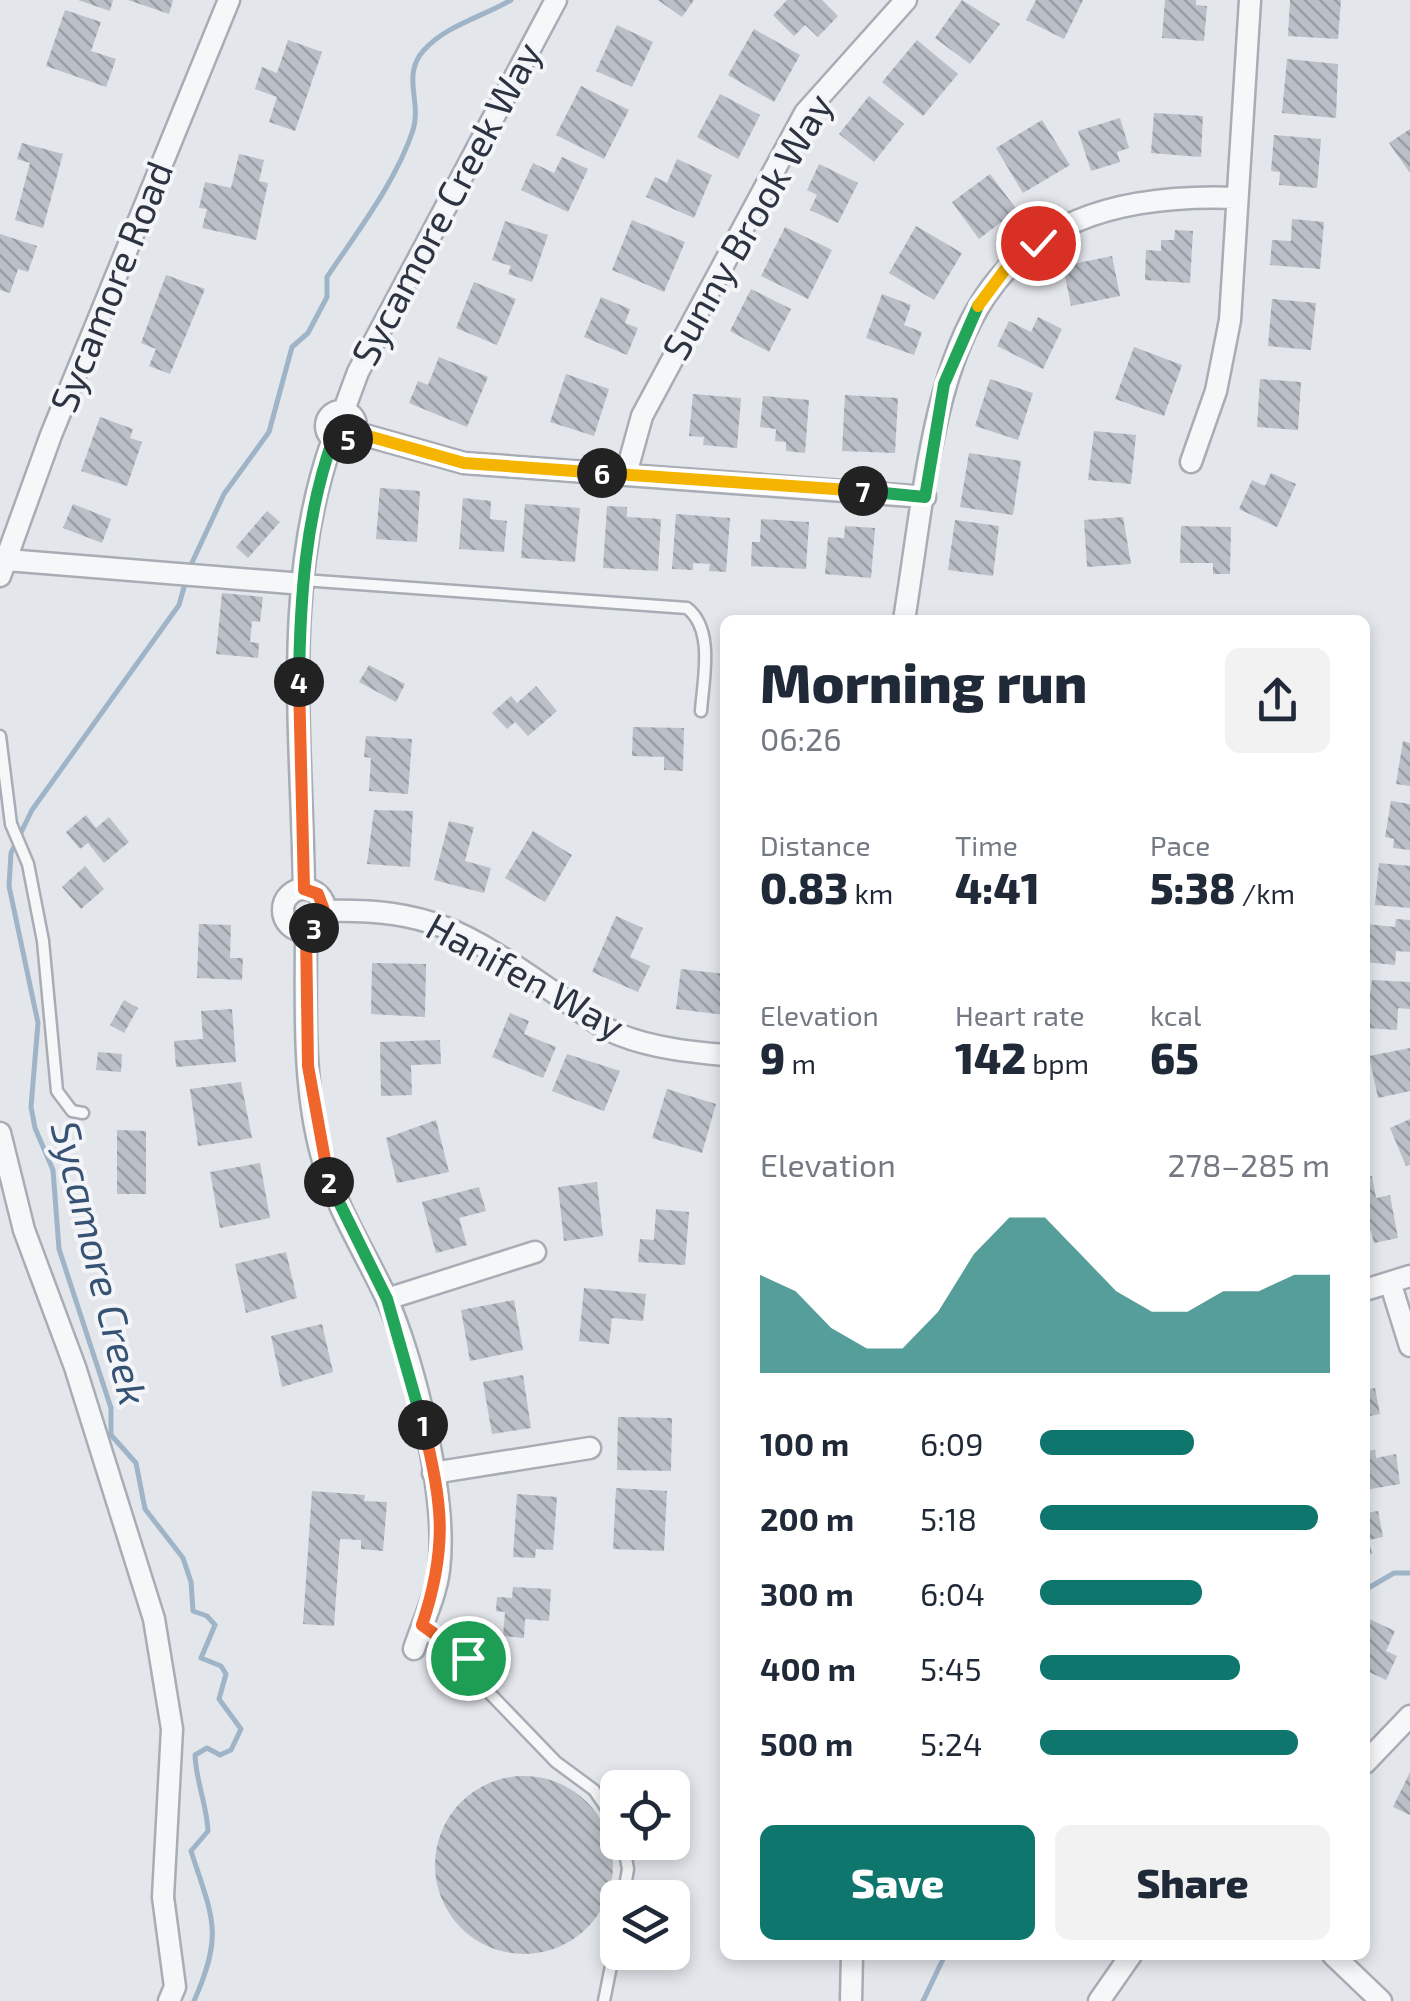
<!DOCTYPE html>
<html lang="en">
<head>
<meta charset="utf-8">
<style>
	body { margin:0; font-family:"Exo 2",sans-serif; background:#f2f2f3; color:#1f2937; height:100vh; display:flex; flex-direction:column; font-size:38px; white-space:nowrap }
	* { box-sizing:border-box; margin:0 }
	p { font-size:32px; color:#747a83 }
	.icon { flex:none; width:55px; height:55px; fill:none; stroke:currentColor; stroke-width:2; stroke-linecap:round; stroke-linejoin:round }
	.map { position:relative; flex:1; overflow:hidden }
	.side { position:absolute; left:720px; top:615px; width:650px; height:1345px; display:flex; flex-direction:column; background:#fff; border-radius:15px; box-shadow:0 5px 15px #0003 }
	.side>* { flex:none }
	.controls { position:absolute; left:600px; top:1770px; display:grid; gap:20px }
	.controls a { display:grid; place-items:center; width:90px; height:90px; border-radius:15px; background:#fff; box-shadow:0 5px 15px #0003; font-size:50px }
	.pin { position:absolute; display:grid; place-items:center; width:85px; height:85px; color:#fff; margin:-42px; border:5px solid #fff; border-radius:50%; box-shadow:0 2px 10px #0007 }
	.km { position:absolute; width:50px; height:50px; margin:-25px; border-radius:50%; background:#222; color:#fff; font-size:28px; line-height:50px; text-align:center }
	.round { display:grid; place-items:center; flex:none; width:105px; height:105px; border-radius:15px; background:#f2f2f3 }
	.summary { display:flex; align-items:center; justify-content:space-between; height:170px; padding:0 40px }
	h1 { font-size:55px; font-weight:800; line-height:75px }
	.metrics { display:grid; grid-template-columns:repeat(3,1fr); gap:15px; height:170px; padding:10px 40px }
	.metrics div { display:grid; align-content:center }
	.metrics b { font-size:42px; font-weight:800 }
	.metrics small { font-size:28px; font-weight:400 }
	.metrics p { font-size:28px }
	.chart { height:280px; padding:20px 40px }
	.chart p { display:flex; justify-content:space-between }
	.chart svg { width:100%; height:180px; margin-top:10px; fill:#0f766e; opacity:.7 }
	.action { display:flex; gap:20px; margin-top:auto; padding:20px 40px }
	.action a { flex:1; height:115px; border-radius:15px; background:#0f766e; color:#fff; font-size:40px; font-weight:800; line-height:115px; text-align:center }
	.action a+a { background:#f2f2f3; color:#1f2937 }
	ul { padding:0 40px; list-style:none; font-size:32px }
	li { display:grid; grid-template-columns:160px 120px 1fr; align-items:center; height:75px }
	li i { height:25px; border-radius:12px; background:#0f766e }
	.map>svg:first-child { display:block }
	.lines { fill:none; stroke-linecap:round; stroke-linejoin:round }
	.stream { stroke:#a0b4c8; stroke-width:5 }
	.building { fill:url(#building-back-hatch) }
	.lane-casing { stroke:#a8adb5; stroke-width:15 }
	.street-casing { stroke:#a8adb5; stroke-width:25 }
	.lane { stroke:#f6f7f9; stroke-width:10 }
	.street { stroke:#f6f7f9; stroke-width:20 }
	.split-1-casing { stroke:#fff; stroke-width:20 }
	.split-2-casing { stroke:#fff; stroke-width:20 }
	.split-3-casing { stroke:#fff; stroke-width:20 }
	.split-4-casing { stroke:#fff; stroke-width:20 }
	.split-5-casing { stroke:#fff; stroke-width:20 }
	.split-6-casing { stroke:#fff; stroke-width:20 }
	.split-7-casing { stroke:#fff; stroke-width:20 }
	.split-8-casing { stroke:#fff; stroke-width:20 }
	.split-9-casing { stroke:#fff; stroke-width:20 }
	.split-1 { stroke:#f0652b; stroke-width:12 }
	.split-2 { stroke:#22a559; stroke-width:12 }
	.split-3 { stroke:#f0652b; stroke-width:12 }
	.split-4 { stroke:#f0652b; stroke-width:12 }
	.split-5 { stroke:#22a559; stroke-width:12 }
	.split-6 { stroke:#f5b400; stroke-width:12 }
	.split-7 { stroke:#f5b400; stroke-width:12 }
	.split-8 { stroke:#22a559; stroke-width:12 }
	.split-9 { stroke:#f5b400; stroke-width:12 }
	.labels { text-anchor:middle; stroke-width:8; stroke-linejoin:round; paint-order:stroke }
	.street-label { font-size:38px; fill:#2c3442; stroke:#f3f5f8 }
	.water-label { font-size:40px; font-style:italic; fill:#375374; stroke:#f3f5f8 }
</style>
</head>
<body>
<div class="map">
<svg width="1410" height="2001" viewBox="0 0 1410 2001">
	<defs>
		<pattern id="building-back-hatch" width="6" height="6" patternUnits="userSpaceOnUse" patternTransform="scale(2.5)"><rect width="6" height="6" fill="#bbbfc7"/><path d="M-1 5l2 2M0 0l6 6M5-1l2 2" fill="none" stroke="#989ca3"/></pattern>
	</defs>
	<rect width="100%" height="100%" fill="#e3e6eb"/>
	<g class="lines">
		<path class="stream" d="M189 569 224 494 269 432 292 347 308 333 327 297V277C357 232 396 182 413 130 422 102 401 75 424 50 447 25 482 17 511 0
			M186 580 179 605 32 810 11 853 9 886 38 1023 31 1107 35 1128 53 1170 59 1249 111 1408V1435L136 1463 145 1509 183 1558 191 1582 193 1611 207 1616 215 1625 201 1658 221 1666 226 1674 219 1699 241 1729 231 1750 220 1755 207 1748 195 1755C196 1782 207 1805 208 1831L191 1851C213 1919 224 1933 194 2001
			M1365 1590 1394 1573H1410
			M923 2001 945 1955"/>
	</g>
	<path class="building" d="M78 0H113L110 11Z
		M128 0H173L169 14Z
		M658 0H694L682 17Z
		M787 0H822L838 16 818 37 805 25 794 36 773 15Z
		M962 0 1000 24 970 64 935 38Z
		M1036 0H1083L1064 39 1026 20Z
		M1165 0H1196V5L1207 6 1204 41 1162 38Z
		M1290 0H1341L1338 39 1288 36Z
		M65 10 101 22 91 51 116 59 106 87 46 66Z
		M617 25 653 42 632 87 596 71Z
		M754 29 800 55 774 102 728 75Z
		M288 40 322 52 295 131 269 122 277 97 255 89 262 67 277 73Z
		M917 40 958 74 923 116 882 82Z
		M1287 59 1338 64 1336 118 1282 113Z
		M581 86 629 110 604 159 556 135Z
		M720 94 760 115 738 159 697 137Z
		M869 96 904 124 874 162 839 134Z
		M1154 113 1203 116 1201 157 1151 153Z
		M1120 118 1129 148 1117 152 1120 162 1091 171 1078 131Z
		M1042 120 1070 165 1023 193 996 148Z
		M1410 129V173L1389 143Z
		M1274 135 1321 139 1317 188 1279 185 1280 172 1271 171Z
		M22 143 63 154 43 228 15 220 30 163 17 159Z
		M239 154 264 160 259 181 268 183 256 240 202 228 207 209 199 208 205 182 231 188Z
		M562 157 588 169 568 212 521 190 533 163 554 173Z
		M677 159 712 175 694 218 646 197 655 177 667 183Z
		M819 164 858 183 838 223 810 210 817 195 807 190Z
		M990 174 1017 210 979 239 952 202Z
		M1292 219 1324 222 1320 269 1270 265 1272 240 1291 241Z
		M632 220 685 242 664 292 612 270Z
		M505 221 548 235 532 282 508 274 511 266 492 260Z
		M916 226 962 253 934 300 889 273Z
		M785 227 832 250 808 299 761 276Z
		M1175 230 1193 231 1190 283 1145 280 1146 250 1161 251V240H1174Z
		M0 234 37 246 28 272 18 269 10 293 0 290Z
		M1112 256 1120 296 1071 306 1063 266Z
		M166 275 205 289 170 374 149 366 156 349 141 343Z
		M474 282 516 299 497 345 456 328Z
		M751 289 791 309 769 352 730 331Z
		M882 294 911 305 904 325 922 332 914 355 866 338Z
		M601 297 630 309 625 323 638 328 627 355 584 337Z
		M1272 299 1316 303 1311 350 1268 346Z
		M1038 317 1062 329 1043 369 997 346 1009 321 1031 332Z
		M1134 347 1182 365 1164 416 1115 399Z
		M439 357 488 377 467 427 409 403 418 381 428 385Z
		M566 374 609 389 594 436 550 422Z
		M990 379 1033 393 1018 440 975 426Z
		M1260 379 1301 382 1298 430 1257 427Z
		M693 394 741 398 737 448 703 445 704 437 689 436Z
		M845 395 898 398 895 453 842 451Z
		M763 396 809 400 805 453 786 451V442L775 441 776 429 760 427Z
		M100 417 133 429 130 438 142 442 127 486 81 471Z
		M1094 431 1136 435 1131 484 1088 480Z
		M969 453 1021 461 1013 515 960 507Z
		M1271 473 1296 484 1277 527 1239 509 1252 480 1265 486Z
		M380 488 420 491 417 542 376 539Z
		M463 498 491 501 490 519 507 521 504 552 459 549Z
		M73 504 111 519 102 543 63 528Z
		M525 504 580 508 575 562 521 558Z
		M607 506 627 507V517L661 519 658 571 603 568Z
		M267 511 280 522 248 558 236 547Z
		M676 514 730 518 726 572 709 571 710 564 693 563V570L672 569Z
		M1123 517 1131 564 1087 567 1084 520Z
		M761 519 809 522 806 569 751 566 752 542H760Z
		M955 520 999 526 993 576 948 570Z
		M845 526 875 528 871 578 825 574 828 537 844 538Z
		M1181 526 1231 527 1230 574H1213V563H1180Z
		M222 593 263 597 260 622 252 621 250 642 259 643 258 658 216 654Z
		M369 665 405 684 396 702 359 682Z
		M536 686 557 711 528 736 515 722 507 729 492 713 511 696 517 703Z
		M633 727 684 728 683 771 664 770V757L632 756Z
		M366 736 412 739 408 794 369 791 371 758 364 757Z
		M1403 741 1410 743V786L1396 784Z
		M1391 801 1410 804V850L1393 848 1394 839 1385 837Z
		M374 810 413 811 410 867 367 864Z
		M86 815 96 828 109 817 129 842 104 863 88 843 80 849 66 832Z
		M449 821 474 827 465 861 491 868 484 893 434 880Z
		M533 831 572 855 545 902 505 878Z
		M1379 863 1410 866V908L1375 905Z
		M85 866 104 889 81 909 62 887Z
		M616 916 643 928 630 957 650 966 638 992 592 972Z
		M1396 919 1410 920V952L1396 951 1395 965 1365 962 1366 924 1395 927Z
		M199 924 231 925 230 958H243L242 980 197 978Z
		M372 963 426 964 425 1017 371 1014Z
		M681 969 725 974V1015L676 1009Z
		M1372 980 1410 982V1009L1398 1008 1397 1030 1365 1028Z
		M124 1000 138 1008 124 1033 110 1025Z
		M232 1009 236 1062 176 1067 174 1041 203 1039 201 1011Z
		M510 1013 529 1021 524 1034 556 1047 543 1078 492 1057Z
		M440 1040 441 1064 411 1065 412 1095 381 1096 380 1042Z
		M1410 1048V1091L1378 1098 1369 1056Z
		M98 1052 122 1054 121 1072 96 1070Z
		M567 1054 620 1071 604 1111 552 1091Z
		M241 1082 252 1138 198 1146 190 1089Z
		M667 1089 716 1104 702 1153 652 1138Z
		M1410 1119V1165L1406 1166 1390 1128Z
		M436 1120 449 1172 397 1183 386 1138Z
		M117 1130 146 1131V1194H117Z
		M260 1163 270 1218 220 1228 210 1172Z
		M1372 1176 1376 1198 1390 1195 1398 1238 1374 1243 1371 1231 1365 1232V1177Z
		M597 1182 603 1236 564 1241 558 1187Z
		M479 1187 486 1211 459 1218 467 1245 436 1253 422 1202Z
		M656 1209 689 1212 685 1265 638 1262 640 1239 654 1240Z
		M286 1252 297 1298 246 1313 235 1264Z
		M584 1288 646 1294 643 1321 612 1318 609 1344 579 1341Z
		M514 1300 523 1350 470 1361 461 1310Z
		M322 1324 333 1372 282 1387 271 1336Z
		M523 1375 531 1428 492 1434 483 1382Z
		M1375 1388 1380 1414 1365 1417V1390Z
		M618 1417 672 1418 671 1471 617 1470Z
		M1375 1450 1376 1458 1396 1454 1400 1484 1365 1490V1451Z
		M616 1488 667 1491 664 1551 613 1549Z
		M312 1491 365 1495 364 1501 387 1502 383 1551 361 1549V1540L340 1539 334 1626 303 1624Z
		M517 1494 557 1497 553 1550 536 1549 535 1558 513 1557Z
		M1378 1511 1383 1537 1369 1540 1372 1554 1365 1555V1513Z
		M513 1587 551 1589 549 1621 525 1619 524 1638 503 1636 505 1612 496 1611 497 1597 512 1598Z
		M1365 1617 1395 1631 1386 1651 1397 1656 1386 1680 1365 1670Z
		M1410 1772V1815L1393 1807Z
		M435 1865a89 89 0 1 1 178 0a89 89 0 1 1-178 0Z"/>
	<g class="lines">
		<defs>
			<path id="lane" d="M303 580 687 608C715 630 703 680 701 711
				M0 736 11 824 28 864 43 941 57 1091 72 1111 83 1113
				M423 1625 468 1658 477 1680 556 1762 594 1790 618 1825
				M623 1842 628 1869 623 1898
				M604 2001 618 1931"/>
			<path id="street" d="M344 410 358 372 556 0
				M326 426a15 15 0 1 1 30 0a15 15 0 1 1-30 0Z
				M354 432 464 463 925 497
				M1191 462 1216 391 1230 320 1250 0
				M626 474 642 416 805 113 906 0
				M7 560 303 584
				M0 576 51 435 229 0
				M904 620C941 389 938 187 1237 198
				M304 889C302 740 281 582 333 439
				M283 910a21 21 0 1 1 42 0a21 21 0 1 1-42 0Z
				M325 911C429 908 466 932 549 989 572 1004 595 1025 620 1035 653 1048 690 1052 725 1055
				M306 930C306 1005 302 1085 322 1157 336 1207 363 1249 385 1295 415 1359 448 1501 439 1570 436 1596 422 1624 414 1649
				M0 1133 24 1230 75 1367 154 1619 172 1729 163 1897 175 1987 169 2001
				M1391 1285 1410 1346
				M1365 1290 1410 1276
				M387 1299 535 1252
				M433 1473 590 1448
				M1365 1763 1410 1716
				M1333 1955 1381 2001
				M851 2001 852 1955
				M1099 2001 1131 1955"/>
		</defs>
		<use href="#lane" class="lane-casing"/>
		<use href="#street" class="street-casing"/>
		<use href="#lane" class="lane"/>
		<use href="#street" class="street"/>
	</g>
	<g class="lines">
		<defs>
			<path id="split-1" d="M423 1425C443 1502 448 1548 422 1625L468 1658"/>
			<path id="split-2" d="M329 1182 387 1299 423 1425"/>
			<path id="split-3" d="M314 928 306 930 308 1066 329 1182"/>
			<path id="split-4" d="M299 682 304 889 318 894 324 910 314 928"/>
			<path id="split-5" d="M299 682C300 599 305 518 333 439H348"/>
			<path id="split-6" d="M348 439 354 432 464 463 602 473"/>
			<path id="split-7" d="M602 473 863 491"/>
			<path id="split-8" d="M863 491 925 497 944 384 978 306"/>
			<path id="split-9" d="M978 306 1007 267 1038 243"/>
		</defs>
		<use href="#split-1" class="split-1-casing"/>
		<use href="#split-2" class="split-2-casing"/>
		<use href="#split-3" class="split-3-casing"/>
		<use href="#split-4" class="split-4-casing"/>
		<use href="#split-5" class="split-5-casing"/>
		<use href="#split-6" class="split-6-casing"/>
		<use href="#split-7" class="split-7-casing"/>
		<use href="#split-8" class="split-8-casing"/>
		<use href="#split-9" class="split-9-casing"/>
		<use href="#split-1" class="split-1"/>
		<use href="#split-2" class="split-2"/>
		<use href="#split-3" class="split-3"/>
		<use href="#split-4" class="split-4"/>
		<use href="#split-5" class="split-5"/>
		<use href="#split-6" class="split-6"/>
		<use href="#split-7" class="split-7"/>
		<use href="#split-8" class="split-8"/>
		<use href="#split-9" class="split-9"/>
	</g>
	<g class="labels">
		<g class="street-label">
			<text transform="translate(447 204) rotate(-62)" y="13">Sycamore Creek Way</text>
			<text transform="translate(748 227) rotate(-60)" y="13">Sunny Brook Way</text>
			<text transform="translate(112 287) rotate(-68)" y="13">Sycamore Road</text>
			<text transform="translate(525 977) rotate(29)" y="13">Hanifen Way</text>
		</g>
		<g class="water-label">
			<text transform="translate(99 1263) rotate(76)" y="14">Sycamore Creek</text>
		</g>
	</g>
</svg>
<div class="controls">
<a><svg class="icon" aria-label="locate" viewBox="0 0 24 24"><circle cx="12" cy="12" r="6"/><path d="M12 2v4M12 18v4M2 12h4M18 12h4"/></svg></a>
<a><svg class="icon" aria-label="layers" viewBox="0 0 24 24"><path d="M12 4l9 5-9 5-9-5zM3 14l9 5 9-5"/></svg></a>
</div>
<div class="pin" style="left:468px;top:1658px;background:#1e9e55"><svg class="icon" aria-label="arrive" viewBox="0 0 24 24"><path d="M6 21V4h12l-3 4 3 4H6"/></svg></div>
<div class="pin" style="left:1038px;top:243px;background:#d93025"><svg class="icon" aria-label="check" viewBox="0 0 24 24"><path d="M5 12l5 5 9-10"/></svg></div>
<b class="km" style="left:423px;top:1425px">1</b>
<b class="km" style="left:329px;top:1182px">2</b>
<b class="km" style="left:314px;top:928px">3</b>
<b class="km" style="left:299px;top:682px">4</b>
<b class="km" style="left:348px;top:439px">5</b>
<b class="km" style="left:602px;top:473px">6</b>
<b class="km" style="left:863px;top:491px">7</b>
<section class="side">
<div class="summary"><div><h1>Morning run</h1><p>06:26</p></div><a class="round"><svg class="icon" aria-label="share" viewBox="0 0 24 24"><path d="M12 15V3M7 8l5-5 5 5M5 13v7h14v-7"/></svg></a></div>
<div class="metrics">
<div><p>Distance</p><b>0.83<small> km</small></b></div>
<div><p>Time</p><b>4:41</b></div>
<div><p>Pace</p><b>5:38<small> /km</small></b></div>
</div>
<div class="metrics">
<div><p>Elevation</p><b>9<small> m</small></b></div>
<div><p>Heart rate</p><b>142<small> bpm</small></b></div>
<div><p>kcal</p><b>65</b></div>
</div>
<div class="chart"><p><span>Elevation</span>278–285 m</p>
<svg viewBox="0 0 160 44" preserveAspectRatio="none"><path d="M0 44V20L10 24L20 33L30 38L40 38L50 29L60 15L70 6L80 6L90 15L100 24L110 29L120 29L130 24L140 24L150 20L160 20V44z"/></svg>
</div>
<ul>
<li><b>100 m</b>6:09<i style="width:53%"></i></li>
<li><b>200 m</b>5:18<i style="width:96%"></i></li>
<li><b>300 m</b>6:04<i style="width:56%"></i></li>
<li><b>400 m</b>5:45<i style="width:69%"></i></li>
<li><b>500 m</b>5:24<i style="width:89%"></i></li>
</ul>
<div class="action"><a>Save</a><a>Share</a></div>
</section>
</div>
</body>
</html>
